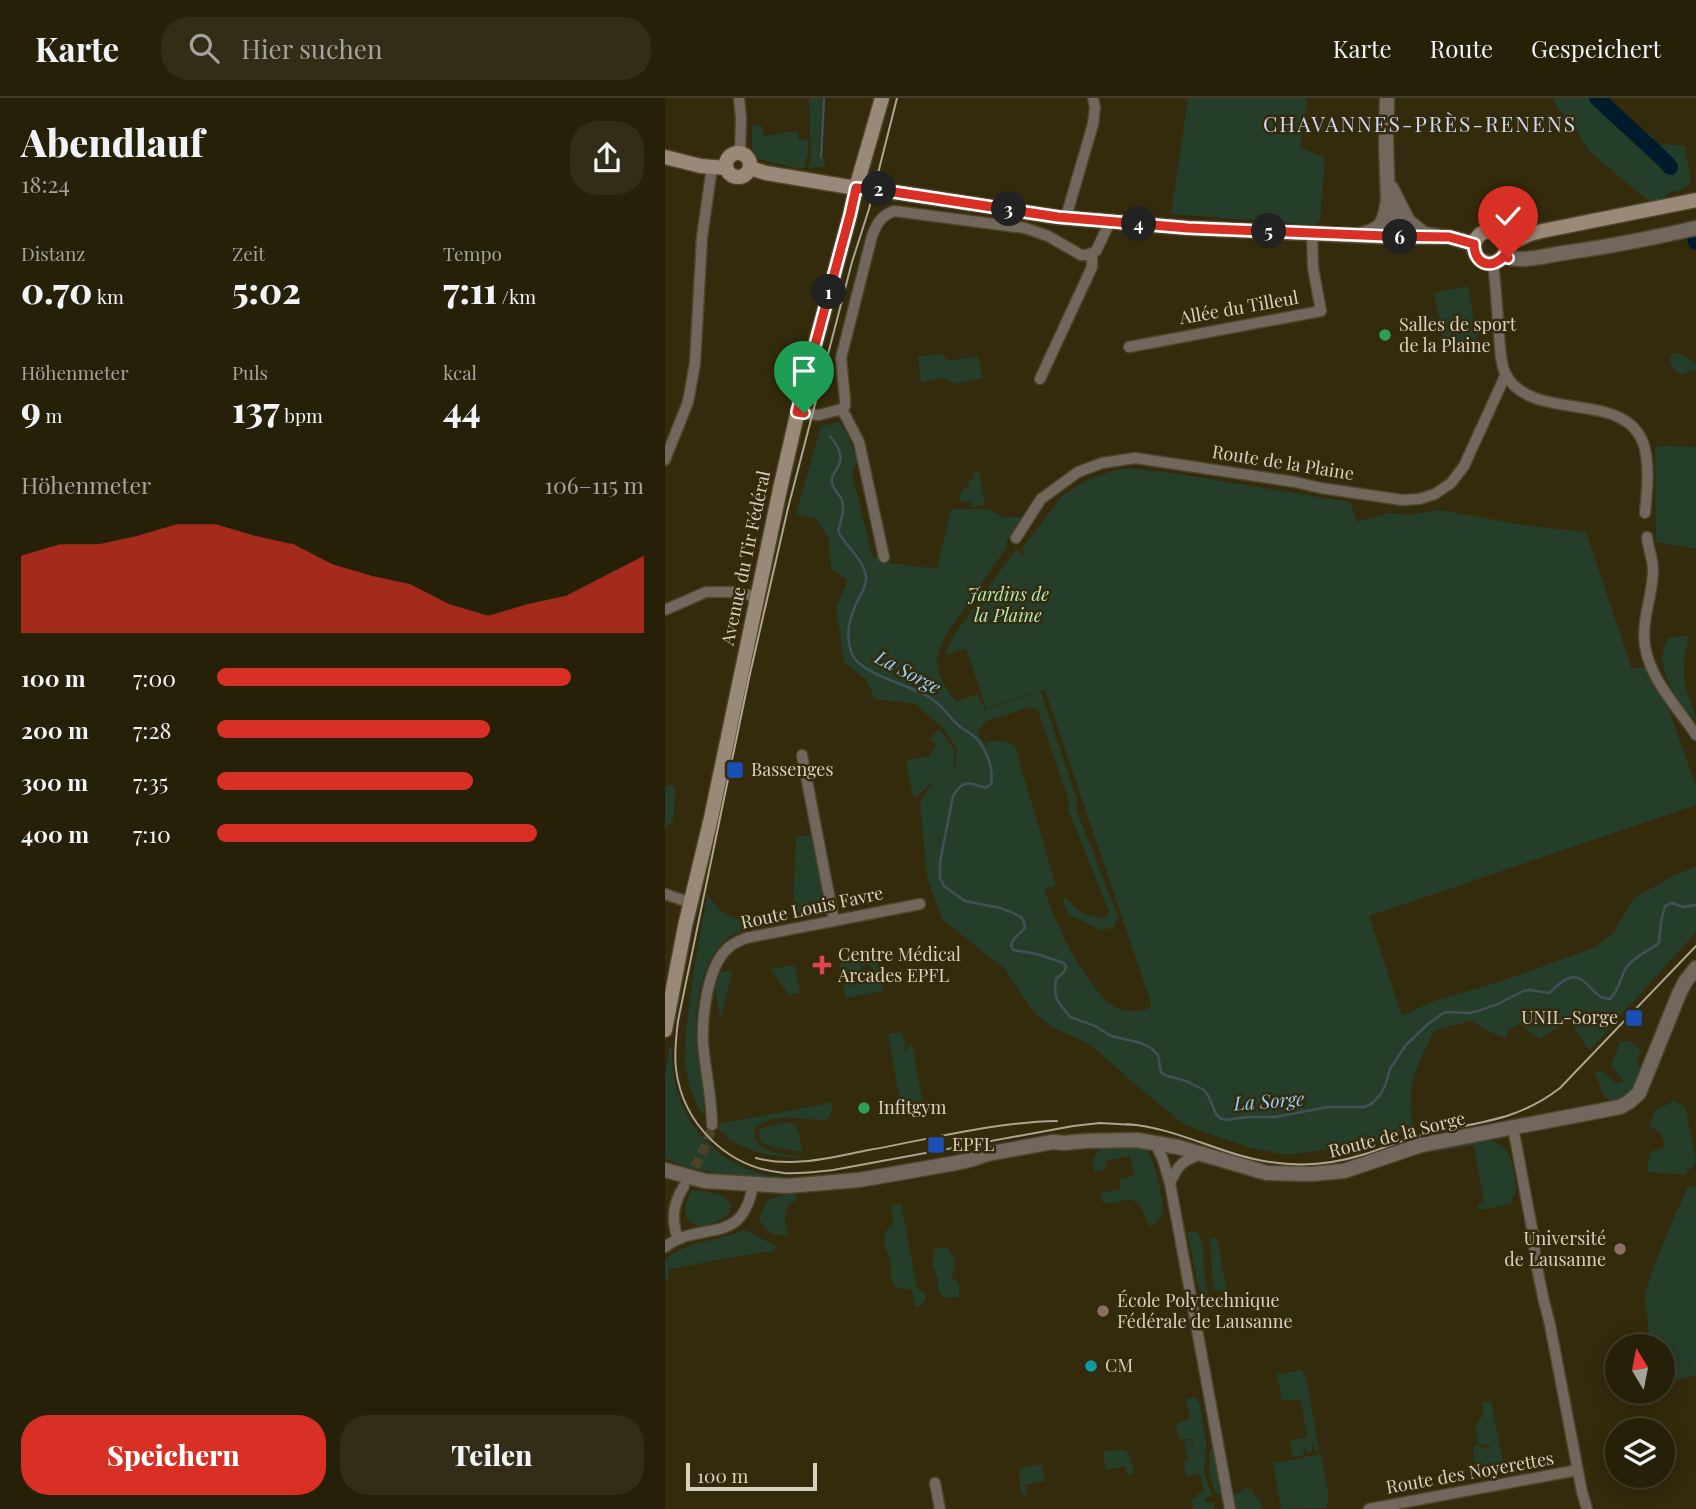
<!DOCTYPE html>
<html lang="de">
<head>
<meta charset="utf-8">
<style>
	body { margin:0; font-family:"Playfair Display",serif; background:#332d17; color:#f1f3f6; height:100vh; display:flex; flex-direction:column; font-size:26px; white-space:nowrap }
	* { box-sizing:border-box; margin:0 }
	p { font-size:23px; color:#a4a39c }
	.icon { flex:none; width:38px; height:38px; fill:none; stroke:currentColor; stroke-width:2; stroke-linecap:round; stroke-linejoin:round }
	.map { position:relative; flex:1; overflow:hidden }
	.panel { display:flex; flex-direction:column; background:#272009; width:665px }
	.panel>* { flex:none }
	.needle { width:46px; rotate:350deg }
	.controls { position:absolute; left:940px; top:1236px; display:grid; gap:14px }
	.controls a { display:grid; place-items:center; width:70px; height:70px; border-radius:50%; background:#272009; box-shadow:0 4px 18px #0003,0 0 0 2px #433e2a; font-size:35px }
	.scale { position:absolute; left:21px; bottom:18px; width:131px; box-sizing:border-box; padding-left:7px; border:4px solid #d7d1c0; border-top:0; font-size:19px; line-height:24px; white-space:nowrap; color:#d7d1c0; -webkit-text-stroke:5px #342a0c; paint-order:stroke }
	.pin { position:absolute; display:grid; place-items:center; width:60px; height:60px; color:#fff; margin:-72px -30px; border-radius:50% 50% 50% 0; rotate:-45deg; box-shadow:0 0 7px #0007 }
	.pin .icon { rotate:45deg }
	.km { position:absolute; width:35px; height:35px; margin:-18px; border-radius:50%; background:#222; color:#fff; font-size:19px; line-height:35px; text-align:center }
	.round { display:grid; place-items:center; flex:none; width:74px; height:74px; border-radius:28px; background:#332d17 }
	.summary { display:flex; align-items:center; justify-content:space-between; height:119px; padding:0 21px }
	h1 { font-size:38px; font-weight:800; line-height:52px }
	.figures { display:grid; grid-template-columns:repeat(3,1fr); gap:10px; height:119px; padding:7px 21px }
	.figures div { display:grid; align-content:center }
	.figures b { font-size:35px; font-weight:800 }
	.figures small { font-size:19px; font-weight:400 }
	.figures p { font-size:19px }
	.chart { height:196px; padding:14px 21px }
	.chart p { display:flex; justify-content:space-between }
	.chart svg { width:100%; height:126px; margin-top:7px; fill:#d93025; opacity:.7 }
	.button { display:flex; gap:14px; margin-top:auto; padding:14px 21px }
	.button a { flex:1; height:80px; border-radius:28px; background:#d93025; color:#fff; font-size:28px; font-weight:800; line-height:80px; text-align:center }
	.button a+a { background:#332d17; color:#f1f3f6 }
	ul { padding:0 21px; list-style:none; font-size:23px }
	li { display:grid; grid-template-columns:112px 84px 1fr; align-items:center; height:52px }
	li i { height:18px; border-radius:9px; background:#d93025 }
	header { display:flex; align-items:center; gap:42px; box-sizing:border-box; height:98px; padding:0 35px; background:#272009; border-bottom:2px solid #433e2a }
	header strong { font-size:33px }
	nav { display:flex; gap:38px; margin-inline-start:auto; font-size:24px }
	.search { width:490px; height:63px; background:#332d17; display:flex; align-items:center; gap:18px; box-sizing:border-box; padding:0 24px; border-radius:28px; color:#a4a39c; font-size:26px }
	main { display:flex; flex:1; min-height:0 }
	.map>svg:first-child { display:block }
	.green { fill:#253e2a }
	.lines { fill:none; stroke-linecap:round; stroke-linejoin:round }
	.stream { stroke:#405258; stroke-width:2.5 }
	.river { stroke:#001b2c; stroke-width:16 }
	.minor-tunnel { stroke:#4c4327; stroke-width:10; stroke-dasharray:10 5; stroke-linecap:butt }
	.minor-casing { stroke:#4e4529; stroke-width:13 }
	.tertiary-casing { stroke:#4e4529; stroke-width:17 }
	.secondary-casing { stroke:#4e4529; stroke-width:17 }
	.minor { stroke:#72675d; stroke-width:10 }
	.tertiary { stroke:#72675d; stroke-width:14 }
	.secondary { stroke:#9a8878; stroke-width:14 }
	.tram { stroke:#aca591; stroke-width:2 }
	.route-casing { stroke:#fff; stroke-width:14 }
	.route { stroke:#d93025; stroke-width:9 }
	.leisure-dot { fill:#2e9e5b; stroke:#342a0c; stroke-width:2.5 }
	.transit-dot { fill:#1a4fb4; stroke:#342a0c; stroke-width:2.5 }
	.health-dot { fill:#e0444e; stroke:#342a0c; stroke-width:2.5 }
	.education-dot { fill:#8d6e63; stroke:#342a0c; stroke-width:2.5 }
	.culture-dot { fill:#0f9aa8; stroke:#342a0c; stroke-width:2.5 }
	.labels { text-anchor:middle; stroke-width:5; stroke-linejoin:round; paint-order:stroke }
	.street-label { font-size:18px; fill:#d7d1c0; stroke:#342a0c }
	.poi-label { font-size:18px; fill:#d7d1c0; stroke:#342a0c; text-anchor:start }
	.park-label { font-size:18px; font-style:italic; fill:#afeaba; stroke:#342a0c }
	.water-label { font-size:19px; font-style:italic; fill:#91d0fc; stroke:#342a0c }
	.quarter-label { font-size:21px; letter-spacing:2px; fill:#d0daf6; stroke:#342a0c }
</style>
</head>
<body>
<header>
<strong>Karte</strong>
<div class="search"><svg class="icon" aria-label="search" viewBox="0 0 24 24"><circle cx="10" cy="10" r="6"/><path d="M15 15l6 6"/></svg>Hier suchen</div>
<nav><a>Karte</a><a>Route</a><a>Gespeichert</a></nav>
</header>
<main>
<section class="panel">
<div class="summary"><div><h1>Abendlauf</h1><p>18:24</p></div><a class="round"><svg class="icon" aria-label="share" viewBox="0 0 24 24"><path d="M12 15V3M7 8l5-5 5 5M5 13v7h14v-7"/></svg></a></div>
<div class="figures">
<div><p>Distanz</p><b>0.70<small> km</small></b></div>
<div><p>Zeit</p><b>5:02</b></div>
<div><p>Tempo</p><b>7:11<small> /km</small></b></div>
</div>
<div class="figures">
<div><p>Höhenmeter</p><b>9<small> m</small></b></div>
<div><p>Puls</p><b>137<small> bpm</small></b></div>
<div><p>kcal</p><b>44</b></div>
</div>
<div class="chart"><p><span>Höhenmeter</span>106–115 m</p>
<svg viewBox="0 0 160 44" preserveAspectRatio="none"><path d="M0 44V17L10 13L20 13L30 10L40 6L50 6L60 10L70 13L80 20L90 24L100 27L110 34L120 38L130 34L140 31L150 24L160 17V44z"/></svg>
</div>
<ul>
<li><b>100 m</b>7:00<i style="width:83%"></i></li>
<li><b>200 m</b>7:28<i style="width:64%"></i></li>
<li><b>300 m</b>7:35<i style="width:60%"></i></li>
<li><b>400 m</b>7:10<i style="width:75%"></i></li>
</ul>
<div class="button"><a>Speichern</a><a>Teilen</a></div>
</section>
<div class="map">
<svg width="1031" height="1411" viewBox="0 0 1031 1411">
	<rect width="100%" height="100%" fill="#342a0c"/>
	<path class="green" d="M144 0H157L154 58 159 60 160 69 143 70 146 56Z
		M523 0H642L635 50 660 59 655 123 650 127 506 116Z
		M889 0H938L939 4 955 18 961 16 980 36H985L988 38V48L1000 46 1020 48 1026 84 1014 93 1004 94 994 106 986 105 925 54 914 38 908 25 892 9Z
		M92 27 97 28 99 38 132 33 133 42 143 41V56L139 69 137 71 94 61C85 52 87 41 87 29Z
		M803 188 813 245 780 251 769 195Z
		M1008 255 1020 257 1031 267V273L1029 272 1016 277C1008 272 1001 264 1008 255Z
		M276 256 284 263 313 258 318 280 291 286 279 280 256 285 253 259Z
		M174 324 182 335 192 363 187 375 208 460 223 458 225 465 272 471 286 411H324L338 419H358L342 443 341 450 280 538C277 545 273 553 272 561 270 576 283 592 291 604L312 596 320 611 376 594 412 702 411 711 453 818 448 830 435 832 403 816 398 805 400 798C411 812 421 820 440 820L444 814 403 711 404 703 373 612 365 609 322 623 312 634 320 646C330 641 341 642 350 648L391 788 379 791C392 827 403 853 426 884 432 893 438 902 448 908 460 915 473 914 485 910L486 905 380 592 321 610 301 550 280 557 287 540 351 451 358 458V449L397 398 424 381 451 372 464 370 500 374 685 404 692 424 723 415 744 417 774 412 859 427 921 434 967 571 980 569 1004 612 1031 688V707L704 818 737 918 766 904 834 884 931 849 948 835 969 800 1010 777 1031 769V834L924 953 905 923 874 941 855 926 842 932V940L822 933 807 923 773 931 768 934C752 970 740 987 748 1028L741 1034 718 1042 717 1040 672 1050 630 1056H617L586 1050 533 1032 516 1024 482 996 480 995 426 947 387 929 371 916 363 906 340 871 278 822 262 780 255 705 259 697 270 682 252 698 248 699 241 662 264 658 272 647 265 641 274 631 290 653 289 669 281 675 290 669 292 651 277 629 250 606 210 601 202 583 179 564 171 510 183 482 166 470 164 441 151 420 131 416 156 328Z
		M999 348 1031 349V451L991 444 990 349Z
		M314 374 320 406 307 409 306 403 295 404 294 396 298 395 297 391 304 390 303 383 308 382 307 375Z
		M1024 537C1019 557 1016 577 1023 598 1026 607 1031 614 1031 624L1025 616H1023C1008 593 988 568 1003 540Z
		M4 687 10 688 8 723 0 730V691Z
		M149 736 164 816 127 822 131 739Z
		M43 794C52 820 77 822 101 829 90 830 79 831 69 836 33 856 28 919 32 956 35 976 39 996 39 1016L38 1017C13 980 20 937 26 896 30 861 37 827 43 794Z
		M211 857 214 873 210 874 205 867 201 866 196 868 197 872 195 877 200 882 209 877 215 878 218 893 181 900 174 863Z
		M130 867 135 895 124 897 105 871Z
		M67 872 56 921C53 906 46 888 55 875Z
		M237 934 240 948 237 952 239 953 247 946 259 1011 237 1015 223 936Z
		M965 943 976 953 972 963 977 975 968 999 947 1004 938 997 930 974 936 972 952 986 959 983 946 968 955 944Z
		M5 949 7 950C5 1010 39 1060 98 1076 107 1078 117 1078 126 1079V1080C88 1079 33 1078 0 1060V978Z
		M1008 1003 1020 1008 1031 1064 1020 1077 982 1074 985 1054 1000 1049 996 1035 984 1028 989 1014Z
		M169 1004 164 1019 160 1023C138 1021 108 1015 90 1030 86 1055 119 1057 137 1058L138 1060C107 1057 91 1058 62 1040L64 1039 52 1031 53 1026Z
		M115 1025H127L130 1027 134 1034 137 1054 110 1050 96 1044 93 1035 96 1030Z
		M821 1042C849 1045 848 1071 852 1094L846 1100 847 1106 814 1112 812 1107 819 1105 809 1047 771 1054V1051Z
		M437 1048C448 1049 472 1046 481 1051 488 1055 499 1103 498 1113 497 1120 491 1126 485 1129L474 1105 463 1101 448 1106 437 1104 436 1095 456 1091 454 1081 469 1078 465 1058 442 1062 439 1072 430 1074 427 1063Z
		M1031 1088V1277L998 1285V1248H985L980 1196 990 1165 1011 1115 1023 1089Z
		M26 1092C41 1094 57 1093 66 1106L64 1116C57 1120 51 1125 43 1127 31 1131 19 1123 20 1109 21 1104 24 1097 26 1092Z
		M121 1096H130L132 1102C115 1108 120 1123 123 1137 107 1139 100 1134 94 1120L103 1102Z
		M236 1105 252 1190 261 1196 260 1203 255 1208 250 1209 247 1193 243 1190 241 1191 232 1190 226 1182 225 1160 220 1150 219 1143 221 1133 229 1125 226 1108Z
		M81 1132 112 1149 104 1156 103 1153 4 1171V1180L0 1182V1162C20 1143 55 1142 81 1132Z
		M532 1133C542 1151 537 1155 539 1173 540 1181 542 1189 543 1197L539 1205 536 1201 522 1134Z
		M552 1139 562 1195 549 1192C546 1175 547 1158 544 1141Z
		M281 1149C290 1160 293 1165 286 1178L294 1186V1199L280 1200 273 1193V1181L267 1166 270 1151Z
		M632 1271 636 1272 641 1278 654 1352 650 1353 649 1346H647V1353L641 1354 640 1348H638L639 1357 628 1359 625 1342 642 1339 636 1301 617 1303 612 1274H614L615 1276 632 1273Z
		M531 1299 535 1307 541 1347 539 1374 547 1397 540 1400 541 1404 548 1405 549 1411H528L526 1401 532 1400 531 1396 539 1394 535 1376 521 1378 519 1363 524 1362V1359H522L519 1343 527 1342 531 1359 528 1341H514L511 1326 525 1321 521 1301Z
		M826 1303 839 1370 822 1373 821 1369 812 1368 809 1364 808 1351 811 1347 822 1351 826 1350 823 1347 813 1346 811 1327C818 1319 819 1315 816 1305Z
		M548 1350 551 1351 555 1393 557 1396 553 1397 550 1394 544 1377 545 1353Z
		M455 1351C467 1353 467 1365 469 1376L462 1377 460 1368 441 1372 438 1354 448 1352 450 1354V1352Z
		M656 1356 664 1401 661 1410 616 1411 608 1365Z
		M376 1366 380 1383 360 1387 362 1396 356 1397C355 1371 347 1371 376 1366Z
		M580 1390 587 1392 590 1400H595L597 1411H572L567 1397 573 1396Z"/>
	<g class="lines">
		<path class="stream" d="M156 59 159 0
			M165 338C170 345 178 355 175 364 173 372 165 377 167 385 168 391 173 395 176 400 181 411 176 422 173 433 180 448 198 460 201 478 202 489 194 499 190 508 185 521 182 531 184 544 185 549 186 556 189 560 203 578 244 587 264 599 276 606 282 616 291 625 297 632 307 635 312 641 322 653 329 671 326 686L321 690C304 685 299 680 288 698L275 764V780L279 788 300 803 335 810 346 814 356 819 359 824 360 830 348 842 346 848 348 852 372 856 399 865 401 869 398 875 391 881 390 894 392 901 394 905 405 919 430 928 446 938 476 945 486 950 493 957 496 974 499 977 521 983 539 992 543 997 551 1016 555 1020 561 1022 583 1019H610L663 1009H699L706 1006 715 997 720 988 725 971 740 948 764 925 780 914 805 915 813 913 833 906 858 893 865 892 884 895C890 890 895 884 902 881 921 872 927 902 945 901 954 892 955 880 961 870 969 858 984 853 994 845L996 824 1000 808 1007 805 1018 809 1031 807"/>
		<path class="river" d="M932 0 1000 63 1005 69
			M1030 140 1031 144"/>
		<path class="minor-tunnel" d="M22 1082C33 1064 42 1048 47 1027"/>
		<defs>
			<path id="minor" d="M74 0 76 20 75 54
				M401 119 428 26 430 10 428 0
				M828 165C831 189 832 212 834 235 835 248 835 265 841 277 869 328 970 287 981 356 984 375 982 395 980 415
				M464 249 656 213 648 170 647 136
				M375 281 427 169V156
				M133 315 154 317 177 311
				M0 362 23 304 30 265 37 139 47 69
				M982 439C983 450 988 461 988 472 988 497 976 522 980 548 985 581 1013 610 1031 637
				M351 440 376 401 413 374 437 365 470 360 630 384 656 390 737 402 754 401 770 396 786 385 799 368 841 276
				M219 459 194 344 177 311 180 308V302L176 260 207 138C212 125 216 118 229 113L360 130 383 138 416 157H422L431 153 445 124
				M0 512 41 494H70L92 499
				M137 657 169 823
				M0 796 26 805
				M47 1027C47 999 40 972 38 945 37 918 42 870 62 851 68 845 74 843 81 840L255 806
				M848 1029 868 1136 871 1165 878 1199 885 1227 917 1394 922 1411
				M490 1045 497 1059 505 1085 565 1411
				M505 1085C513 1067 517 1063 536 1056
				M13 1141C6 1121 8 1106 19 1088
				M0 1149C37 1121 77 1150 88 1087
				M270 1385 275 1411
				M704 1411 913 1372"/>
			<path id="tertiary" d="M722 0 721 44 723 103 729 139
				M726 90 743 123 759 136 772 138
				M694 137C714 132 719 128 722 107
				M839 158C857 165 879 158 898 155 942 149 987 140 1031 130
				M0 1072 40 1083 122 1088 194 1082 291 1065 308 1061 322 1056 388 1044 399 1045 420 1043 472 1042 513 1049 602 1075 646 1076 679 1073 756 1047 955 1009 964 1004 974 995 1014 896 1020 884 1031 870"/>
			<path id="secondary" d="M61 67a12 12 0 1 1 24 0a12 12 0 1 1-24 0Z
				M0 59 36 68 61 70
				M85 70 101 75 191 90 216 92 392 119 523 130 729 139H784L809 146
				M809 149a16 16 0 1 1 32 0a16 16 0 1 1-32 0Z
				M841 147 865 136 877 133 1031 102
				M0 932 20 828 46 720 115 391 137 295 185 117 191 90 217 0"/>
		</defs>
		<use href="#minor" class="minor-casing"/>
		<use href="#tertiary" class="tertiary-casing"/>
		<use href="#secondary" class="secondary-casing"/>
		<use href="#minor" class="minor"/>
		<use href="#tertiary" class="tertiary"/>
		<use href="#secondary" class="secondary"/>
		<path class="tram" d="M232 0 204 111 187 164 123 410 84 580 13 923C11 939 9 955 11 971 18 1027 63 1070 119 1075 135 1076 151 1074 168 1072L408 1028 435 1025 470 1027
			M462 1026C513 1030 556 1057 605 1064 637 1069 669 1066 700 1056 719 1050 737 1042 756 1037 808 1024 850 1025 895 990L1031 848
			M91 1060C129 1070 167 1059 204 1052 266 1041 329 1024 392 1023"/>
	</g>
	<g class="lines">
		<defs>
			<path id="route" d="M139 315 132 314 185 117 191 90 216 92 393 119 523 130 720 138 784 139 809 146C809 165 825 173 839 158L843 160"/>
		</defs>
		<use href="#route" class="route-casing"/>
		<use href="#route" class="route"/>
	</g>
	<g class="leisure-dot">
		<circle cx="720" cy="237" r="7"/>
		<circle cx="199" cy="1010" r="7"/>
	</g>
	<g class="transit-dot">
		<rect x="61" y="663" width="18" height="18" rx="3.5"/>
		<rect x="960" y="911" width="18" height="18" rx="3.5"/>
		<rect x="262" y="1038" width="18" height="18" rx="3.5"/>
	</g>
	<path class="health-dot" d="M153.5 856.5h7v7h7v7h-7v7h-7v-7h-7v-7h7z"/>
	<g class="education-dot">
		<circle cx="955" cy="1151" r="7"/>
		<circle cx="438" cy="1213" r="7"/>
	</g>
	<circle class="culture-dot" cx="426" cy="1268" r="7"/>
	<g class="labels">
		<g class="street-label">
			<text transform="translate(574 210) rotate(-10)" y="6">Allée du Tilleul</text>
			<text transform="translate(618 365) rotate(9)" y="6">Route de la Plaine</text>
			<text transform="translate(81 460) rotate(-78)" y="6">Avenue du Tir Fédéral</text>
			<text transform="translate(147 810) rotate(-12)" y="6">Route Louis Favre</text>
			<text transform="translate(732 1037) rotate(-14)" y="6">Route de la Sorge</text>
			<text transform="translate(805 1375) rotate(-10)" y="6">Route des Noyerettes</text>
		</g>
		<g class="poi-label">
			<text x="734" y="233">Salles de sport<tspan x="734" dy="21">de la Plaine</tspan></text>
			<text x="86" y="678">Bassenges</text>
			<text x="173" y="863">Centre Médical<tspan x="173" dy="21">Arcades EPFL</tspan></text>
			<text x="953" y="926" text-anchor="end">UNIL-Sorge</text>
			<text x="213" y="1016">Infitgym</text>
			<text x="287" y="1053">EPFL</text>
			<text x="941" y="1147" text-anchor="end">Université<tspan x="941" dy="21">de Lausanne</tspan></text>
			<text x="452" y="1209">École Polytechnique<tspan x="452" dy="21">Fédérale de Lausanne</tspan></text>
			<text x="440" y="1274">CM</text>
		</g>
		<g class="park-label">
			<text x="343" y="503">Jardins de<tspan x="343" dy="21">la Plaine</tspan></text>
		</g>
		<g class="water-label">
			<text transform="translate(243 574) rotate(28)" y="7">La Sorge</text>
			<text transform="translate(604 1003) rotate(-4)" y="7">La Sorge</text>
		</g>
		<g class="quarter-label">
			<text x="755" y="34">CHAVANNES-PRÈS-RENENS</text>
		</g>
	</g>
</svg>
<div class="controls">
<a><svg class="needle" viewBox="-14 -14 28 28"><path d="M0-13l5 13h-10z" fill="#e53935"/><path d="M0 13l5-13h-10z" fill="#a4a39c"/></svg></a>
<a><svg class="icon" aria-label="layers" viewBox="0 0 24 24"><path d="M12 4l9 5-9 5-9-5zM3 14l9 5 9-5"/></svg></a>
</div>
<div class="scale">100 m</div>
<div class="pin" style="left:139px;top:315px;background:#1e9e55"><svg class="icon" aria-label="arrive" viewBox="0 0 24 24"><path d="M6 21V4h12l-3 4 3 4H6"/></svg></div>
<div class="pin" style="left:843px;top:160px;background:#d93025"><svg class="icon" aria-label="check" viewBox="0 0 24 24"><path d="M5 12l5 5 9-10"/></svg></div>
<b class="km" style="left:164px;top:194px">1</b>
<b class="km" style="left:214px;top:91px">2</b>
<b class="km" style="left:344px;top:111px">3</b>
<b class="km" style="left:474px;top:126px">4</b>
<b class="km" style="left:604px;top:133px">5</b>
<b class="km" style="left:735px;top:139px">6</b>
</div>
</main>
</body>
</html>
